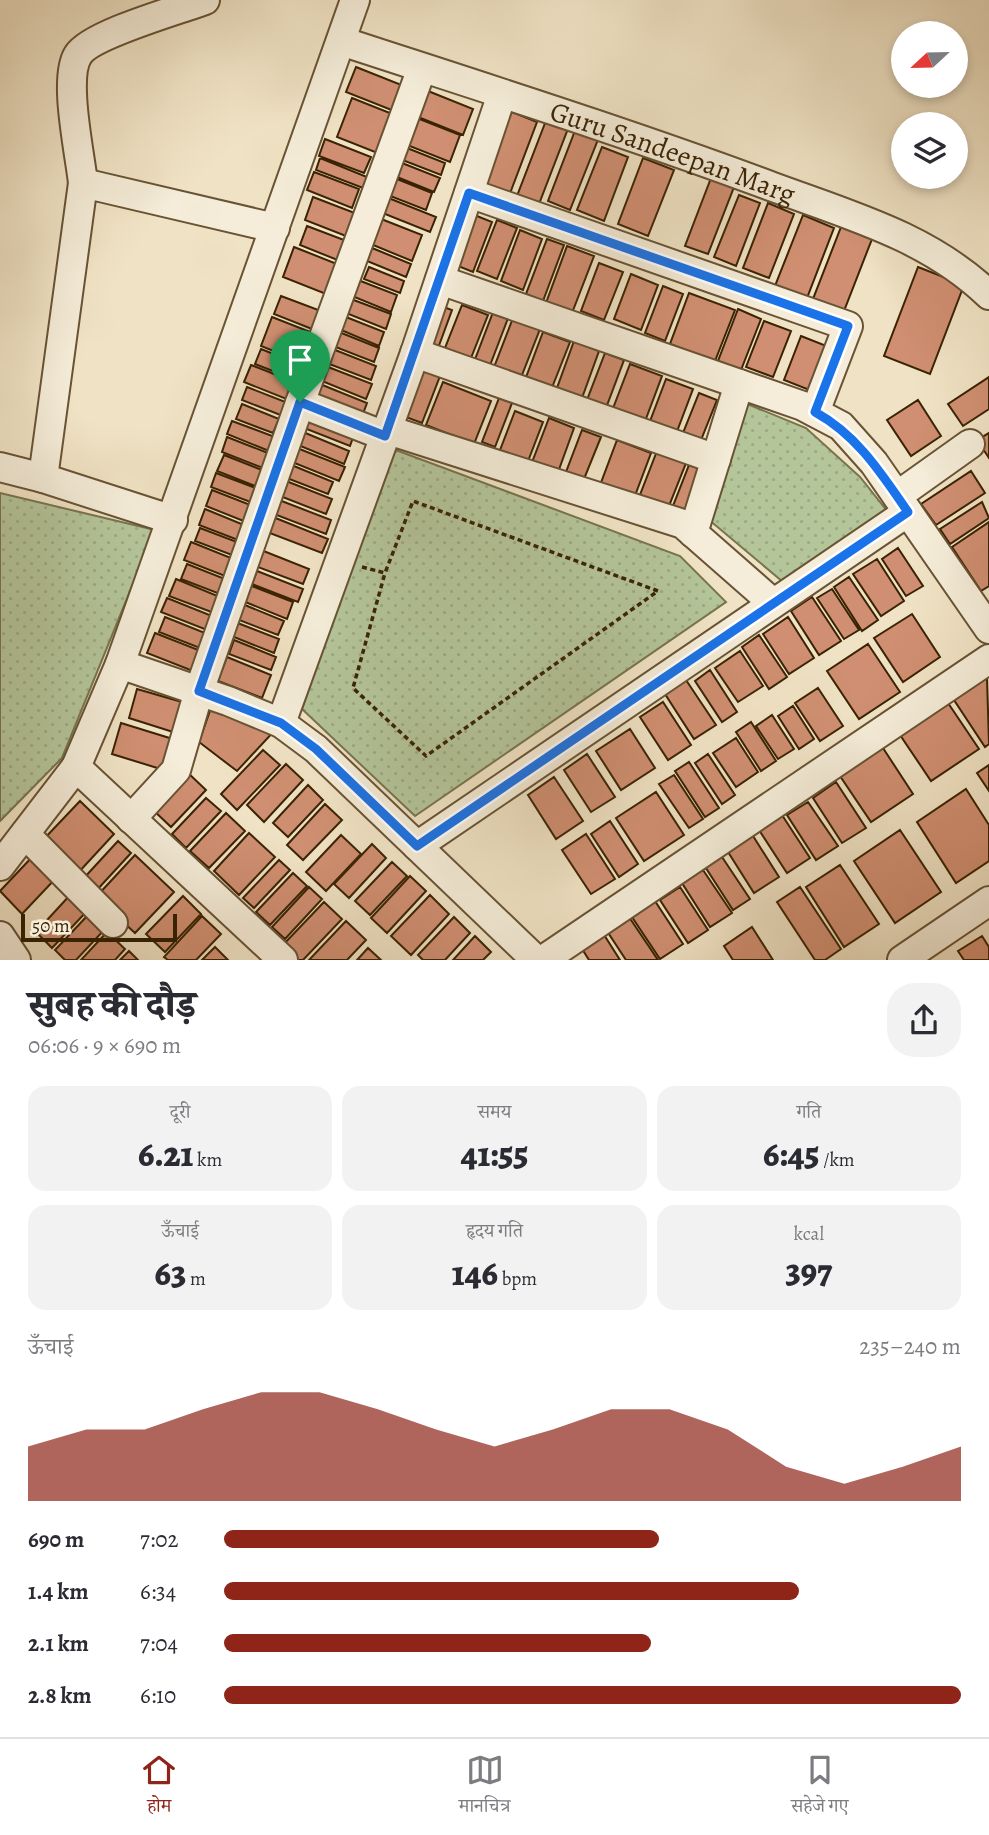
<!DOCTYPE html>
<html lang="hi">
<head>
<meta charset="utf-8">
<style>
	body { margin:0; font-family:Alegreya,"Noto Serif Devanagari",serif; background:#f2f2f3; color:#2b2b33; height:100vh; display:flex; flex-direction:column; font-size:26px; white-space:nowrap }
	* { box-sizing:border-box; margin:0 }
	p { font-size:23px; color:#7c7c81 }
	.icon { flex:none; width:38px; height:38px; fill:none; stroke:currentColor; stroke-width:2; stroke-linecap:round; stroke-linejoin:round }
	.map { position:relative; height:960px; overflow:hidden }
	.drawer { display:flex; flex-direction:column; background:#fff; flex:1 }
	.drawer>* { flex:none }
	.needle { width:46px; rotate:248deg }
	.controls { position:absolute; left:891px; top:21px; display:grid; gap:14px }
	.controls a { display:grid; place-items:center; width:77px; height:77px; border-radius:50%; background:#fff; box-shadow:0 4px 10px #0003; font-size:35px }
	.scale { position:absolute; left:21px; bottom:18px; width:156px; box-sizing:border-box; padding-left:7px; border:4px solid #3a2303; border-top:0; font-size:19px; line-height:24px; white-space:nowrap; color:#3a2303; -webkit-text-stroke:5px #f5edd9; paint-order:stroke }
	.pin { position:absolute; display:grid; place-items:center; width:60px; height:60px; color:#fff; margin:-72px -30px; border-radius:50% 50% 50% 0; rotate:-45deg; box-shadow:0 0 7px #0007 }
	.pin .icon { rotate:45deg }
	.round { display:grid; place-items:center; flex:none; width:74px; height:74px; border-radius:28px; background:#f2f2f3 }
	.overview { display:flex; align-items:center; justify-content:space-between; height:119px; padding:0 28px }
	h1 { font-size:38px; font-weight:800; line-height:52px }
	.stats { display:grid; grid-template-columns:repeat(3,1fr); gap:10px; height:119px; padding:7px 28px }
	.stats div { display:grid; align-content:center; border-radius:18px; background:#f2f2f3; text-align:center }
	.stats b { font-size:35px; font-weight:800 }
	.stats small { font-size:19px; font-weight:400 }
	.stats p { font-size:19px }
	.chart { height:196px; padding:14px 28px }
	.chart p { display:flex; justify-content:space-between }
	.chart svg { width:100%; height:126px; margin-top:7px; fill:#8f2418; opacity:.7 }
	ul { padding:0 28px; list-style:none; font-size:23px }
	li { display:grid; grid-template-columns:112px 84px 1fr; align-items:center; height:52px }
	li i { height:18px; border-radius:9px; background:#8f2418 }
	.menu { display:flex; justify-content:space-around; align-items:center; height:98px; border-top:2px solid #e1e1e2; background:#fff; font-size:19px; color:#7c7c81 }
	.menu a { display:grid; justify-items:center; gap:4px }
	.menu .selected { color:#8f2418 }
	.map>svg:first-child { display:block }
	.park { fill:url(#park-dots); stroke:#77744e; stroke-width:2 }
	.building { fill:#d08f72; stroke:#3a2303; stroke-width:2 }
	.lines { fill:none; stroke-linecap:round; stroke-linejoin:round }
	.minor-casing { stroke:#685334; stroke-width:32 }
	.path { stroke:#3a2303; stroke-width:3.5; stroke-dasharray:5 3.5; stroke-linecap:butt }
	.minor { stroke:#f5edd9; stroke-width:28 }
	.route-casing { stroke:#fff; stroke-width:14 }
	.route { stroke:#1a73e8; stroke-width:9 }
	.labels { text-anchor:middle; stroke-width:7; stroke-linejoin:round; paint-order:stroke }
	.street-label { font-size:28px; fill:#3a2303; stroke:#f5edd9 }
</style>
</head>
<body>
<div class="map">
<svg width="989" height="960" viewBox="0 0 989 960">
	<defs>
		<pattern id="park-dots" width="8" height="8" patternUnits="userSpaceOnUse" patternTransform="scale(1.75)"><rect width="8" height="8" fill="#b4c59a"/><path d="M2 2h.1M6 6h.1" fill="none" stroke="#9ca983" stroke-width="1.8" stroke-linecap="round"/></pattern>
	</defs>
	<rect width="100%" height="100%" fill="#f0e3c5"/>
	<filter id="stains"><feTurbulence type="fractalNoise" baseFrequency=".00286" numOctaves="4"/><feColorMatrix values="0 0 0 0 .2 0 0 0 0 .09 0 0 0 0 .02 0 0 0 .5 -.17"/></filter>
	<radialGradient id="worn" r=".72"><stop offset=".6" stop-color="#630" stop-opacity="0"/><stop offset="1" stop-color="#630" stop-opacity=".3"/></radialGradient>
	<path class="park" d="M740 401 806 428 860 477 888 512 783 582 702 514Z
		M393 449 680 556 726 602 415 816 302 709Z
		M0 493 155 530 62 758 0 821Z"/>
	<path class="building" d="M356 67 404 86 394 111 346 92Z
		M423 89 473 109 463 135 413 115Z
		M352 98 395 115 380 154 337 137Z
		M510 111 537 122 509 196 481 185Z
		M412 116 460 135 450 162 402 143Z
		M547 118 569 126 539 204 517 196Z
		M576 128 599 137 570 210 548 201Z
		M325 139 371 157 364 173 319 156Z
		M397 144 445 163 441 175 392 156Z
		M602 147 628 157 604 221 577 210Z
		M320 158 367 177 363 188 316 170Z
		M643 158 674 170 648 236 618 224Z
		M397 161 440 178 434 192 392 175Z
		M314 172 359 189 352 208 307 190Z
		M387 175 432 193 426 210 380 192Z
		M711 178 734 187 708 254 685 246Z
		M381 195 436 217 430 232 375 210Z
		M739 195 760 203 736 266 714 257Z
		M313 197 360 215 351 238 305 220Z
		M768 203 794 214 769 278 743 268Z
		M467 212 492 222 473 272 448 262Z
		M371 215 422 235 412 261 361 240Z
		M803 215 834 228 807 298 775 286Z
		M497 220 517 228 497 279 477 271Z
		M307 226 352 243 345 263 300 245Z
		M841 227 872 239 844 311 813 299Z
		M520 230 542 239 523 290 501 281Z
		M547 239 564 245 543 301 526 294Z
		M567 246 594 256 572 313 546 303Z
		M294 247 337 264 326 294 283 277Z
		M372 248 411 264 406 277 367 261Z
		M599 263 623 272 604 320 581 311Z
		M369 267 404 281 400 293 364 279Z
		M918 267 964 285 930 374 884 356Z
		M631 274 658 285 641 330 614 319Z
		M358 280 397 295 391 312 352 296Z
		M663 286 683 294 665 341 645 333Z
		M689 293 735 310 715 361 670 344Z
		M281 296 329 314 322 333 274 314Z
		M351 299 391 314 386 329 346 313Z
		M438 305 452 310 437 351 423 345Z
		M462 305 488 315 471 358 445 348Z
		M495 307 510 313 489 368 474 362Z
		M738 309 761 319 741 370 718 361Z
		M272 317 318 335 306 364 261 346Z
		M346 317 384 332 379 346 341 330Z
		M513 318 540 329 520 380 493 370Z
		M764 321 791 331 773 377 746 367Z
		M339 332 379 348 374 362 333 346Z
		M543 332 570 342 551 390 525 380Z
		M801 336 829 347 812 391 784 380Z
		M574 341 599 351 582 398 557 388Z
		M330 348 376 366 371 380 324 362Z
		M261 349 306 367 301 382 255 364Z
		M605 353 624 360 606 408 587 400Z
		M630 364 662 376 644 424 612 411Z
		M251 365 300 384 294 402 244 382Z
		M323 365 372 384 366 399 317 379Z
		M414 366 440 376 422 423 395 413Z
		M989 377V409L963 426 948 404Z
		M666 379 693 389 676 434 649 424Z
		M315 382 367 403 361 419 309 399Z
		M443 382 491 401 474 444 426 425Z
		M247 387 288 403 283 416 242 400Z
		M699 393 717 400 699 445 681 438Z
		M499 398 512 403 495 447 482 442Z
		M918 400 941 436 911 456 887 420Z
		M242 404 279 419 273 433 236 419Z
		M306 409 356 429 350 446 299 426Z
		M515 411 543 422 525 469 497 458Z
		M549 418 574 428 557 475 531 465Z
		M232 421 275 437 269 451 227 434Z
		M582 430 601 437 584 479 566 472Z
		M303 432 349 451 344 464 298 445Z
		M989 433V458L977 440Z
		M227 437 268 453 263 468 222 452Z
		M617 440 651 453 633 501 599 488Z
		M297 448 345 467 339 481 292 462Z
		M657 451 686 463 667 511 638 500Z
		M224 455 262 470 255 486 217 471Z
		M289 464 333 482 328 494 284 477Z
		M689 465 706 471 689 517 671 511Z
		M971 471 985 493 936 525 921 504Z
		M216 473 258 489 253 503 211 487Z
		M281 479 332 499 326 514 275 494Z
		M212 490 253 506 246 522 206 506Z
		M279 500 331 520 326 534 274 514Z
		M982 502 989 518 950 544 940 529Z
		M205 509 244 525 238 540 199 525Z
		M273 517 328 539 322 553 267 532Z
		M989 522V586L981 591 952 547Z
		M200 528 237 542 232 555 195 541Z
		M191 542 231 558 225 576 184 560Z
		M256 548 309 569 303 584 250 564Z
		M898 548 923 586 906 596 882 559Z
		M877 559 904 601 881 616 853 574Z
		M187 564 225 579 220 594 181 579Z
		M257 571 303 589 298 602 252 584Z
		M849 577 878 620 862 631 834 587Z
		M176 579 220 597 214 613 169 596Z
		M244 583 293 602 287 619 238 599Z
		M832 589 859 630 844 639 817 598Z
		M812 597 841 641 819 655 791 611Z
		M167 598 212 616 207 630 161 612Z
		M240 603 284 621 278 635 234 618Z
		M912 614 940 657 903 682 874 638Z
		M165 617 210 635 205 650 159 632Z
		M788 617 814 658 789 674 763 634Z
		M235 622 279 639 274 653 229 635Z
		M155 633 206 653 198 673 147 653Z
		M759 635 787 677 769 689 742 647Z
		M234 640 276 657 271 670 229 654Z
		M868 644 900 692 859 719 827 671Z
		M740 651 763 686 738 702 715 668Z
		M227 657 271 675 262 698 218 681Z
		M710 670 737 712 722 722 695 681Z
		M987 678 989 744 985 747 954 700Z
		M686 680 716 725 694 739 665 694Z
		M818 688 843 726 820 741 795 703Z
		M137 689 182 702 173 732 129 718Z
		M944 697 979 749 931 781 896 729Z
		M663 702 691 745 668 760 640 717Z
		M212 705 277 728 237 771 199 742Z
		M793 706 814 739 799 749 778 716Z
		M772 715 794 749 778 759 756 726Z
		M751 722 776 761 761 771 736 732Z
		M121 723 176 740 167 771 112 754Z
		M630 729 655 768 621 790 596 751Z
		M736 738 758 772 736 787 713 753Z
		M883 748 913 794 871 822 840 776Z
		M263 750 280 765 237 810 221 794Z
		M587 754 615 797 591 812 564 770Z
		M708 754 735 795 722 804 695 763Z
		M689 762 719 808 705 817 675 771Z
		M286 764 303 780 264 822 247 805Z
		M989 765V791L977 773Z
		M186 771 206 790 171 827 151 808Z
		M674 775 703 819 689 828 659 784Z
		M554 777 583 821 556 839 528 795Z
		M836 782 866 828 842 843 813 798Z
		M308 785 323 800 288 837 273 823Z
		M966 789 989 825V861L956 883 917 822Z
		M656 792 684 835 644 861 616 818Z
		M206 798 221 811 186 848 172 834Z
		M80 801 114 834 77 874 42 841Z
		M808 802 838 846 816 860 787 815Z
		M325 804 342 820 303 860 287 845Z
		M226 813 245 831 209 868 190 851Z
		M782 815 810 858 787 873 759 830Z
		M610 821 638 864 619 877 591 834Z
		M748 828 779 877 754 893 723 844Z
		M900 830 941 892 895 923 854 861Z
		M249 833 275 857 239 895 214 871Z
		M586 834 615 879 591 894 562 850Z
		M341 835 361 854 326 891 306 872Z
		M118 841 131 853 96 891 83 879Z
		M372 844 386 858 349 898 334 884Z
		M720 854 750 899 733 910 704 865Z
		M34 855 57 877 22 914 0 891Z
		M135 855 174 892 135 933 96 897Z
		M279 860 290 870 254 908 243 898Z
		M392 862 407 876 370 915 355 901Z
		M840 865 879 924 844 947 806 887Z
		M703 870 732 913 710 927 682 883Z
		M293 873 307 886 270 925 256 912Z
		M410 876 426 891 387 933 371 918Z
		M309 887 322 899 285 939 272 927Z
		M680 887 708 930 688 943 660 900Z
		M800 887 841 949 825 960H815L777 902Z
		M71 894 88 910 52 948 36 932Z
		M430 895 449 914 411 955 391 936Z
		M183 896 201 914 165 952 146 934Z
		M655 901 683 944 660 959 632 917Z
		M324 902 342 919 303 960H294L281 947Z
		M89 914 105 929 76 960H65L55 950Z
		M627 914 658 960H626L605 928Z
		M202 916 221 934 196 960H168L164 957Z
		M454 917 470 933 445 960H423L418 955Z
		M346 921 366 940 347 960H309Z
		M752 927 773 960H733L724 946Z
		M601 930 620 960H589L579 944Z
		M107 932 125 949 115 960H81Z
		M475 936 491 952 483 960H453Z
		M982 936 989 947V960H964L958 951Z
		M215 947 228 960H202Z
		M368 948 381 960H357Z
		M129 951 138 960H120Z"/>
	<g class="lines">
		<defs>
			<g id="minor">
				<path id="s1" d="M341 41C485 88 631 134 773 187 849 215 929 237 989 295"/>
				<path d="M83 183C80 154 63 78 78 55 91 34 179 10 205 0"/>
				<path d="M469 193 848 326 815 412"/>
				<path d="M440 280 803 406 841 426 874 463 989 629"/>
				<path d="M415 353 716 459"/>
				<path d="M300 403 385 436"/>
				<path d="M388 430 683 524 773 603"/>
				<path d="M0 467 43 478"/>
				<path d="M897 496 970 444"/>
				<path d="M173 520 43 478 83 183 275 228"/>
				<path d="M693 533 739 384"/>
				<path d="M120 664 228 701 281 723 316 749 536 960"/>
				<path d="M281 723 415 353 502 94"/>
				<path d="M76 767 283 960"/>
				<path d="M131 819 176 770 199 691 300 403 422 68"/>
				<path d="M25 834 113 923"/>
				<path d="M417 846 908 512"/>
				<path d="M0 866 76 767 120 664 355 0"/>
				<path d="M0 936 16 960"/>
				<path d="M543 960 989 659"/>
				<path d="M902 960 989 901"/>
			</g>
		</defs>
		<use href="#minor" class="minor-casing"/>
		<path class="path" d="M362 567 385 573 413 501 658 591 426 756 353 688 385 573"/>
		<use href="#minor" class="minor"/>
	</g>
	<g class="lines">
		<defs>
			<path id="route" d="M469 193 848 326 815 412C857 435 881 473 908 512L417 846 316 749 281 723 199 691 300 402 385 436Z"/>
		</defs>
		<use href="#route" class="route-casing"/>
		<use href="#route" class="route"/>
	</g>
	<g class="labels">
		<g class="street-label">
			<text dy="10" stroke="none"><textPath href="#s1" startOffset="350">Guru Sandeepan Marg</textPath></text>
		</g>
	</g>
	<rect width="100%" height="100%" filter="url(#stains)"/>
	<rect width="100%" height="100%" fill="url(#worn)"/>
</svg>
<div class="controls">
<a><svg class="needle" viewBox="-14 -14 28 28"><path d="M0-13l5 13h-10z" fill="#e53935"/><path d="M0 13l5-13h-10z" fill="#7c7c81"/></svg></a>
<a><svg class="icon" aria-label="layers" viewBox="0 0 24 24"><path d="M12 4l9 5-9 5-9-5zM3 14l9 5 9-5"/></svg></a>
</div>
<div class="scale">50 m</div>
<div class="pin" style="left:300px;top:402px;background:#1e9e55"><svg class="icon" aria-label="arrive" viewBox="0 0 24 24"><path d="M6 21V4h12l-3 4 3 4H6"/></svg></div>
</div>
<section class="drawer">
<div class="overview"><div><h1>सुबह की दौड़</h1><p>06:06 · 9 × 690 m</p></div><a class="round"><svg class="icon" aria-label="share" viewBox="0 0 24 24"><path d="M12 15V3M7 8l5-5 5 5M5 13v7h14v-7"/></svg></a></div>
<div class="stats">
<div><p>दूरी</p><b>6.21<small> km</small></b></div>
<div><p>समय</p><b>41:55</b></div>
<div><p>गति</p><b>6:45<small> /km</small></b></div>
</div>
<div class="stats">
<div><p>ऊँचाई</p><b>63<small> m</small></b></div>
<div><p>हृदय गति</p><b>146<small> bpm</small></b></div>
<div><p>kcal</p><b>397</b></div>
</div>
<div class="chart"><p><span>ऊँचाई</span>235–240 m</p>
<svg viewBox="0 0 160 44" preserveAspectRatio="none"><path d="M0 44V25L10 19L20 19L30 12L40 6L50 6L60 12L70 19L80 25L90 19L100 12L110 12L120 19L130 32L140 38L150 32L160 25V44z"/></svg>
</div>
<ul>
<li><b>690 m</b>7:02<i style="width:59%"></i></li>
<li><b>1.4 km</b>6:34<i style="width:78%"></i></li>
<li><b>2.1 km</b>7:04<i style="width:58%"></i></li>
<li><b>2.8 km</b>6:10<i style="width:100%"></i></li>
</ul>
</section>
<nav class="menu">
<a class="selected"><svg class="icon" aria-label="home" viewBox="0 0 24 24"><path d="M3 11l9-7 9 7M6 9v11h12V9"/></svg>होम</a>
<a><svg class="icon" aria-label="map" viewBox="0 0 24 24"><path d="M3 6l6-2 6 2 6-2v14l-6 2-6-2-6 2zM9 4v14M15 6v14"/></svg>मानचित्र</a>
<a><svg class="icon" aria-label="saved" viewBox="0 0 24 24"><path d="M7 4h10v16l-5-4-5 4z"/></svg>सहेजे गए</a>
</nav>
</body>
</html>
